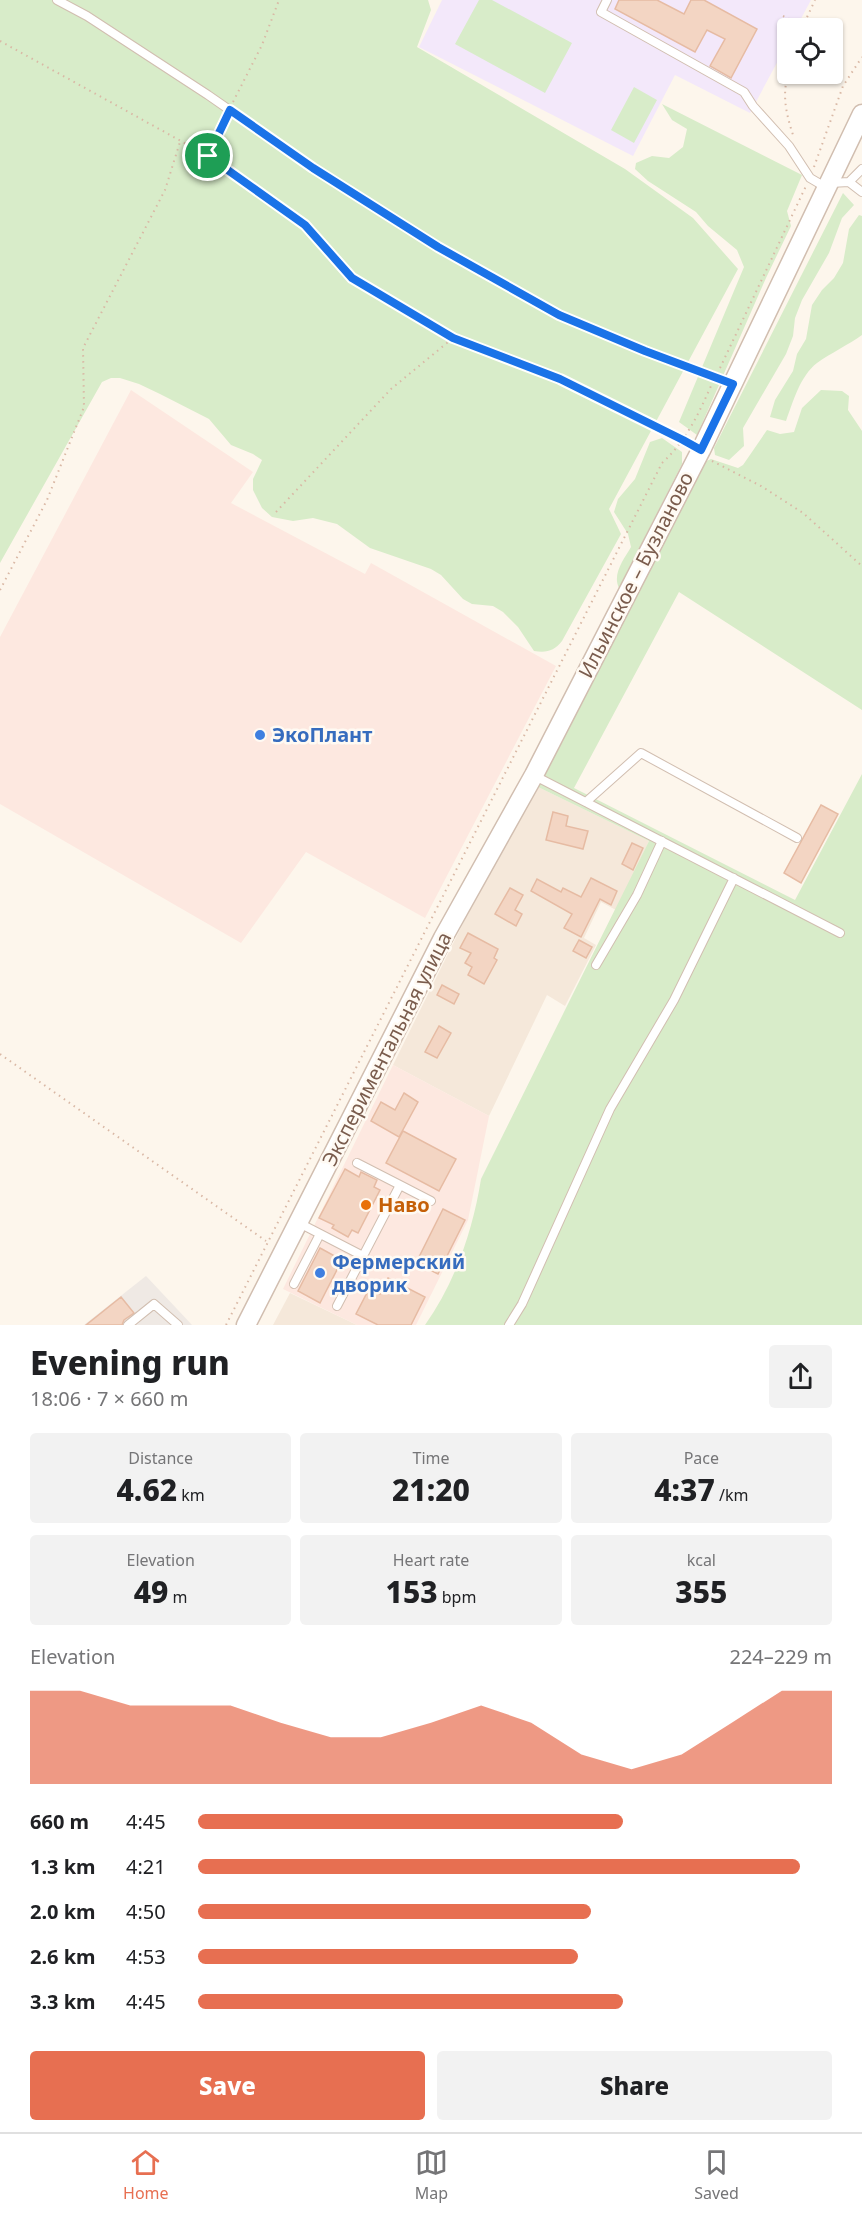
<!DOCTYPE html>
<html lang="en">
<head>
<meta charset="utf-8">
<style>
	body { margin:0; font-family:"Noto Sans",sans-serif; background:#f2f2f2; color:#202124; height:100vh; display:flex; flex-direction:column; font-size:22px; white-space:nowrap }
	* { box-sizing:border-box; margin:0 }
	p { font-size:20px; color:#757577 }
	.icon { flex:none; width:33px; height:33px; fill:none; stroke:currentColor; stroke-width:2; stroke-linecap:round; stroke-linejoin:round }
	.map { position:relative; height:1325px; overflow:hidden }
	.details { display:flex; flex-direction:column; background:#fff; flex:1 }
	.details>* { flex:none }
	.tools { position:absolute; left:777px; top:18px; display:grid; gap:12px }
	.tools a { display:grid; place-items:center; width:66px; height:66px; border-radius:6px; background:#fff; box-shadow:0 2px 4px #0004; font-size:30px }
	.pin { position:absolute; display:grid; place-items:center; width:51px; height:51px; color:#fff; margin:-26px; border:3px solid #fff; border-radius:50%; box-shadow:0 2px 6px #0007 }
	.round { display:grid; place-items:center; flex:none; width:63px; height:63px; border-radius:6px; background:#f2f2f2 }
	.overview { display:flex; align-items:center; justify-content:space-between; height:102px; padding:0 30px }
	h1 { font-size:33px; font-weight:800; line-height:45px }
	.figures { display:grid; grid-template-columns:repeat(3,1fr); gap:9px; height:102px; padding:6px 30px }
	.figures div { display:grid; align-content:center; border-radius:6px; background:#f2f2f2; text-align:center }
	.figures b { font-size:30px; font-weight:800 }
	.figures small { font-size:16px; font-weight:400 }
	.figures p { font-size:16px }
	.chart { height:168px; padding:12px 30px }
	.chart p { display:flex; justify-content:space-between }
	.chart svg { width:100%; height:108px; margin-top:6px; fill:#e76f51; opacity:.7 }
	.action { display:flex; gap:12px; margin-top:auto; padding:12px 30px }
	.action a { flex:1; height:69px; border-radius:6px; background:#e76f51; color:#fff; font-size:24px; font-weight:800; line-height:69px; text-align:center }
	.action a+a { background:#f2f2f2; color:#202124 }
	ul { padding:0 30px; list-style:none; font-size:20px }
	li { display:grid; grid-template-columns:96px 72px 1fr; align-items:center; height:45px }
	li i { height:15px; border-radius:8px; background:#e76f51 }
	.tabs { display:flex; justify-content:space-around; align-items:center; height:84px; border-top:2px solid #e0e0e0; background:#fff; font-size:16px; color:#757577 }
	.tabs a { display:grid; justify-items:center; gap:3px }
	.tabs .selected { color:#e76f51 }
	.map>svg:first-child { display:block }
	.residential { fill:#f5e8da }
	.commercial { fill:#fde8e0 }
	.industrial { fill:#efe9e4 }
	.education { fill:#f3e8fa }
	.green { fill:#d8ecc9 }
	.building { fill:#f3d5c3; stroke:#e6bba3; stroke-width:1.5 }
	.lines { fill:none; stroke-linecap:round; stroke-linejoin:round }
	.service-casing { stroke:#d1beb0; stroke-width:10 }
	.tertiary-casing { stroke:#d1beb0; stroke-width:21 }
	.path { stroke:#d9b8a5; stroke-width:2; stroke-dasharray:1.5 4.5; stroke-linecap:butt }
	.service { stroke:#fff; stroke-width:8 }
	.tertiary { stroke:#fff; stroke-width:18 }
	.route-casing { stroke:#fff; stroke-width:12 }
	.route { stroke:#1a73e8; stroke-width:8 }
	.shop-dot { fill:#3f7fe0; stroke:#fffaf3; stroke-width:2 }
	.food-dot { fill:#e8710a; stroke:#fffaf3; stroke-width:2 }
	.labels { text-anchor:middle; stroke-width:5; stroke-linejoin:round; paint-order:stroke }
	.street-label { font-size:20px; fill:#7a5c4d; stroke:#fffaf3 }
	.shop-label { font-size:20px; font-weight:bold; fill:#366cbe; stroke:#fffaf3; text-anchor:start }
	.food-label { font-size:20px; font-weight:bold; fill:#c56008; stroke:#fffaf3; text-anchor:start }
</style>
</head>
<body>
<div class="map">
<svg width="862" height="1325" viewBox="0 0 862 1325">
	<rect width="100%" height="100%" fill="#fdf6ec"/>
	<path class="residential" d="M538 787 649 841 616 910 601 902 584 938 596 945 565 1006 547 995 489 1116 393 1065 527 794Z
		M290 1293 357 1325H273Z"/>
	<path class="commercial" d="M131 390 253 472 231 503 365 574 371 563 556 666 425 918 306 852 241 943 0 804V637Z
		M393 1065 489 1116 468 1220 416 1325H357L283 1289Z"/>
	<path class="industrial" d="M146 1276 192 1325H84Z"/>
	<path class="education" d="M442 0H811L796 28H788L787 44 750 113 675 75 633 156 419 47Z"/>
	<path class="green" d="M0 0H428L431 10 417 47 625 169 693 218 738 269 609 509 621 534 562 641C554 651 547 653 534 651L518 627 503 612 493 606 472 604 463 599 441 575 431 569 370 548 337 524 313 518 293 521 272 517 262 508 253 490V479L262 460 253 454 231 445 209 419 160 394 139 384 120 378H111L102 382 0 563Z
		M479 0H492L572 43 545 93 455 44Z
		M634 87 657 100 634 143 611 130Z
		M662 104 802 175 787 211 791 226 766 278 697 435 679 422 744 267 737 250 708 226 696 212 648 181 635 169 636 163 652 156 669 158 683 147 687 129 672 120Z
		M843 193 854 205 842 218 829 253 802 300 795 318 793 336 786 354 743 428 744 446 729 460 715 455 714 448Z
		M859 215 862 216V335C848 345 831 353 817 363 800 376 793 402 786 421L770 417 775 400 793 371 797 354 806 339 812 305 822 290 834 278 843 263 849 229Z
		M821 390 842 391 849 396 848 410 862 431V710L679 592 574 788 795 900 862 774V1325H425C455 1283 473 1230 481 1179L649 841 538 787 702 463 711 459 738 468 743 465 767 430 780 434 794 432 802 408Z
		M662 438 682 452V464L619 588C612 574 624 559 631 547L628 534 614 512 618 499 635 479 650 442Z"/>
	<path class="building" d="M619 0H657L684 14 691 0H704L757 29 731 78 710 66 725 39 707 30 695 52 615 9Z
		M821 805 838 814 801 883 784 873Z
		M553 812 568 816 566 826 588 831 583 849 546 840Z
		M632 843 643 848 633 870 622 864Z
		M591 878 617 891 611 905 600 899 581 937 564 928 572 914 531 891 537 879 561 892 563 888 581 897Z
		M510 888 523 895 515 910 522 914 516 926 495 914Z
		M468 933 498 949 494 958 497 960 484 984 468 975 472 967 465 963 471 953 460 948Z
		M579 940 592 947 586 958 573 951Z
		M442 985 459 994 454 1004 437 995Z
		M439 1026 451 1033 437 1058 425 1052Z
		M404 1093 418 1102 399 1137 371 1121 381 1102 395 1110Z
		M403 1131 456 1159 439 1191 386 1163Z
		M345 1169 359 1177 361 1172 377 1180 374 1187 380 1190 358 1233 352 1230 348 1237 332 1228 334 1225 319 1218Z
		M443 1209 465 1220 438 1274 416 1263Z
		M320 1248 342 1260 320 1303 298 1291Z
		M388 1278 425 1297 411 1325H378L356 1314 369 1289 380 1294Z
		M121 1297 134 1313 124 1320 122 1325H86Z"/>
	<g class="lines">
		<defs>
			<path id="service" d="M57 0 87 16 208 95 313 168 438 247 559 315 645 351 732 383
				M607 0 601 12 744 92 753 106 789 146 810 178 827 188
				M849 182 862 192
				M830 183 849 182 862 169
				M535 776 840 933
				M586 802 641 753 797 838
				M596 965 637 895 662 841
				M400 1185 431 1201
				M299 1223 363 1256 400 1185 357 1163
				M294 1284 320 1234
				M337 1306 363 1256
				M128 1325 154 1304 178 1325
				M509 1325 522 1304 610 1109 674 1000 734 878"/>
			<path id="tertiary" d="M246 1325 443 938 534 775 701 450 862 114"/>
		</defs>
		<use href="#service" class="service-casing"/>
		<use href="#tertiary" class="tertiary-casing"/>
		<path class="path" d="M783 16 802 25
			M802 28 815 0
			M0 41 208 156 305 225 352 278 453 338 560 379 684 440
			M788 74C782 96 786 113 793 135
			M233 102 262 45 279 0
			M208 156 226 118
			M814 167 843 86 862 57
			M720 368 806 186
			M712 461 761 486 803 513 862 566
			M276 512 391 389 453 338
			M0 590 47 500 84 407 83 348 165 190 180 142
			M0 1054 266 1241
			M226 1325 662 463C686 441 698 415 711 386"/>
		<use href="#service" class="service"/>
		<use href="#tertiary" class="tertiary"/>
	</g>
	<g class="lines">
		<defs>
			<path id="route" d="M230 110 313 168 438 247 559 315 645 351 733 384 701 450 683 440 560 379 453 338 352 278 305 225 208 156Z"/>
		</defs>
		<use href="#route" class="route-casing"/>
		<use href="#route" class="route"/>
	</g>
	<g class="shop-dot">
		<circle cx="260" cy="735" r="6"/>
		<circle cx="320" cy="1273" r="6"/>
	</g>
	<circle class="food-dot" cx="366" cy="1205" r="6"/>
	<g class="labels">
		<g class="street-label">
			<text transform="translate(636 575) rotate(-63)" y="7">Ильинское – Бузланово</text>
			<text transform="translate(387 1049) rotate(-63)" y="7">Экспериментальная улица</text>
		</g>
		<g class="shop-label">
			<text x="272" y="742">ЭкоПлант</text>
			<text x="332" y="1269">Фермерский<tspan x="332" dy="23">дворик</tspan></text>
		</g>
		<g class="food-label">
			<text x="378" y="1212">Наво</text>
		</g>
	</g>
</svg>
<div class="tools">
<a><svg class="icon" aria-label="locate" viewBox="0 0 24 24"><circle cx="12" cy="12" r="6"/><path d="M12 2v4M12 18v4M2 12h4M18 12h4"/></svg></a>
</div>
<div class="pin" style="left:208px;top:156px;background:#1e9e55"><svg class="icon" aria-label="arrive" viewBox="0 0 24 24"><path d="M6 21V4h12l-3 4 3 4H6"/></svg></div>
</div>
<section class="details">
<div class="overview"><div><h1>Evening run</h1><p>18:06 · 7 × 660 m</p></div><a class="round"><svg class="icon" aria-label="share" viewBox="0 0 24 24"><path d="M12 15V3M7 8l5-5 5 5M5 13v7h14v-7"/></svg></a></div>
<div class="figures">
<div><p>Distance</p><b>4.62<small> km</small></b></div>
<div><p>Time</p><b>21:20</b></div>
<div><p>Pace</p><b>4:37<small> /km</small></b></div>
</div>
<div class="figures">
<div><p>Elevation</p><b>49<small> m</small></b></div>
<div><p>Heart rate</p><b>153<small> bpm</small></b></div>
<div><p>kcal</p><b>355</b></div>
</div>
<div class="chart"><p><span>Elevation</span>224–229 m</p>
<svg viewBox="0 0 160 44" preserveAspectRatio="none"><path d="M0 44V6L10 6L20 12L30 12L40 12L50 19L60 25L70 25L80 19L90 12L100 19L110 32L120 38L130 32L140 19L150 6L160 6V44z"/></svg>
</div>
<ul>
<li><b>660 m</b>4:45<i style="width:67%"></i></li>
<li><b>1.3 km</b>4:21<i style="width:95%"></i></li>
<li><b>2.0 km</b>4:50<i style="width:62%"></i></li>
<li><b>2.6 km</b>4:53<i style="width:60%"></i></li>
<li><b>3.3 km</b>4:45<i style="width:67%"></i></li>
</ul>
<div class="action"><a>Save</a><a>Share</a></div>
</section>
<nav class="tabs">
<a class="selected"><svg class="icon" aria-label="home" viewBox="0 0 24 24"><path d="M3 11l9-7 9 7M6 9v11h12V9"/></svg>Home</a>
<a><svg class="icon" aria-label="map" viewBox="0 0 24 24"><path d="M3 6l6-2 6 2 6-2v14l-6 2-6-2-6 2zM9 4v14M15 6v14"/></svg>Map</a>
<a><svg class="icon" aria-label="saved" viewBox="0 0 24 24"><path d="M7 4h10v16l-5-4-5 4z"/></svg>Saved</a>
</nav>
</body>
</html>
